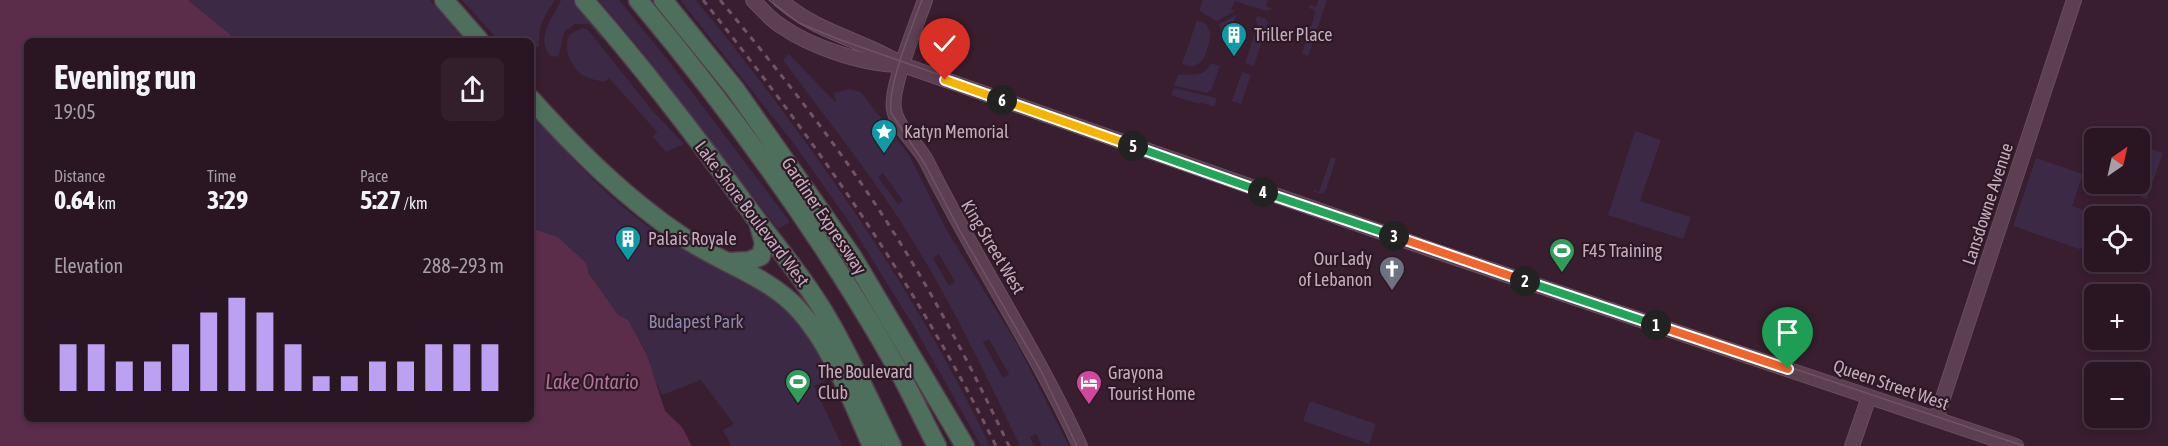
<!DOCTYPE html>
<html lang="en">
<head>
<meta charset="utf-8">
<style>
	body { margin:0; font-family:"Asap Condensed",sans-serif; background:#321f2b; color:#f1f3f6; height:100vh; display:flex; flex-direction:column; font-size:22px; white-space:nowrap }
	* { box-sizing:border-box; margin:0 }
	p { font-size:20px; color:#a59fa6 }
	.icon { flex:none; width:33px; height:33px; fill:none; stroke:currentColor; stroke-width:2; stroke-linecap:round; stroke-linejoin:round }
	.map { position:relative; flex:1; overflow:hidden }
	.panel { position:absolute; left:24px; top:38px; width:510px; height:384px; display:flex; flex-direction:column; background:#2a1623; border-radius:9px; box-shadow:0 3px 9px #0003,0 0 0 2px #463541 }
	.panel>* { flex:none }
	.needle { width:39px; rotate:34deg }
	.controls { position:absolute; left:2084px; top:128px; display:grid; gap:12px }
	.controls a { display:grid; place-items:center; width:66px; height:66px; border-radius:9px; background:#2a1623; box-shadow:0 3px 9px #0003,0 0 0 2px #463541; font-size:30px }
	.pin { position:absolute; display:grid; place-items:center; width:51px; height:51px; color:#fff; margin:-62px -26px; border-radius:50% 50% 50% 0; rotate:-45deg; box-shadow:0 0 6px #0007 }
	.pin .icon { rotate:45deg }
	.km { position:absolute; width:30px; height:30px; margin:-15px; border-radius:50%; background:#222; color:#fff; font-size:16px; line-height:30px; text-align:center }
	.round { display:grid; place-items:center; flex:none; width:63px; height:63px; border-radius:9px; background:#321f2b }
	.overview { display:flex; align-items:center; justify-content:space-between; height:102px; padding:0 30px }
	h1 { font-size:33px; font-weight:700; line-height:45px }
	.figures { display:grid; grid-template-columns:repeat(3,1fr); gap:9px; height:102px; padding:6px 30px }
	.figures div { display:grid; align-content:center }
	.figures b { font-size:26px; font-weight:700 }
	.figures small { font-size:16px; font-weight:400 }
	.figures p { font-size:16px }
	.chart { height:168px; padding:12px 30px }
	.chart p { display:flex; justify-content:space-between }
	.chart svg { width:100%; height:108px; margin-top:6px; stroke:#bca0f2; stroke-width:6 }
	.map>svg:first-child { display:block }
	.green { fill:#3c2946; fill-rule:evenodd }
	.water { fill:#5c2d4b }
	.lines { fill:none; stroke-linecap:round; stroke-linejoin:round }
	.secondary-casing { stroke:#664f5e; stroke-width:16 }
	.highway-casing { stroke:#533c4b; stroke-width:21 }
	.secondary { stroke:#5c3f50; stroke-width:14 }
	.highway { stroke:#4e6f5b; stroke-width:18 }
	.tram { stroke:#705366; stroke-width:1.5 }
	.rail { stroke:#705366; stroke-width:3; stroke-dasharray:6 6; stroke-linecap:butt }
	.split-1-casing { stroke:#fff; stroke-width:12 }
	.split-2-casing { stroke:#fff; stroke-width:12 }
	.split-3-casing { stroke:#fff; stroke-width:12 }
	.split-4-casing { stroke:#fff; stroke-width:12 }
	.split-5-casing { stroke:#fff; stroke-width:12 }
	.split-6-casing { stroke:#fff; stroke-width:12 }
	.split-7-casing { stroke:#fff; stroke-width:12 }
	.split-1 { stroke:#f0652b; stroke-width:8 }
	.split-2 { stroke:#22a559; stroke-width:8 }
	.split-3 { stroke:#f0652b; stroke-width:8 }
	.split-4 { stroke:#22a559; stroke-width:8 }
	.split-5 { stroke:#22a559; stroke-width:8 }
	.split-6 { stroke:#f5b400; stroke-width:8 }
	.split-7 { stroke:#f5b400; stroke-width:8 }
	.labels { text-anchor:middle; stroke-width:4.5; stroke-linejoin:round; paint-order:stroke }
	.poi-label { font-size:18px; fill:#c5acbb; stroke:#2d1825; text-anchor:start }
	.street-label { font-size:18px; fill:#c5acbb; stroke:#2d1825 }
	.park-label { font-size:18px; fill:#8989b1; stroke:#2d1825 }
	.water-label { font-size:20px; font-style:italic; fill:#b0729b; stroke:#2d1825 }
</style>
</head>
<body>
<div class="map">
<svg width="2168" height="446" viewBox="0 0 2168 446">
	<rect width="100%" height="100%" fill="#381e2f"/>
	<path class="green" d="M188 0H430L466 40H237Z
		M462 0H555C543 18 538 25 539 47L531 46V40H498Z
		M561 0H572L604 37 602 39 589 24H575L564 32 559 55 555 57 549 55C536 35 553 18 561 0Z
		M599 0H619L667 59 790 222 778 229 635 43Z
		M680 0H696C808 137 913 286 990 446H981L916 330 847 219 794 144Z
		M1203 0H1268L1266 6 1273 9 1266 11 1235 1 1231 10 1235 11 1217 21 1199 11Z
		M1318 0H1327L1308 56 1302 53 1316 11 1309 8 1310 5 1316 7Z
		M1236 15 1228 40 1220 38 1221 33 1219 24Z
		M1257 16 1266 19 1268 22 1254 66 1245 63 1258 23 1255 21Z
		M1197 20 1206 24 1211 34C1207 51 1204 73 1182 64Z
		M582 28 588 30 651 109 684 144 666 152 653 137 657 132 609 78 604 82C597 80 588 79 581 74 570 65 562 47 570 34Z
		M789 54 836 103 834 93 849 89 861 92 909 155 946 229 1017 344 1069 446H1042L1036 434 1030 437 1034 446H1020C983 369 946 291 899 219 863 164 822 113 783 60ZM883 173 903 201 898 204 878 177ZM939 254 955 282 949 286 933 258ZM989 339 1009 374 1003 378 983 342Z
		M1211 63 1220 66 1211 91H1209L1208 93 1174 86 1178 75C1192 73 1203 79 1211 63Z
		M1242 72 1251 75 1241 104 1232 101Z
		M1174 88 1217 98 1214 107 1200 102 1199 104 1171 95Z
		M531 112C567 153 604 195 649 227 693 259 749 275 788 313 807 332 819 354 830 378L814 386 842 446H731L723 430 734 424 701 380 662 395 651 371 647 354 628 321 618 316 589 274 586 263 558 237 531 228Z
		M1635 131 1661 140 1640 201 1691 217 1683 239 1608 215Z
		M2142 146 2163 153 2147 199 2127 192 2130 183H2139V155Z
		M1331 157 1336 159 1326 190 1322 194 1314 192V190L1319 192Z
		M2036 158 2083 174 2072 206 2095 214 2090 232 2094 234V246L2089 244 2079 249 2013 226Z
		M1310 401 1376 424 1369 444 1303 421Z"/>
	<path class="water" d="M0 0H188L237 40H27V418H531V228L558 237 586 263 589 274 618 315 628 320 647 355 665 411 682 427 692 446H0Z"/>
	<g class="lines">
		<defs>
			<path id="secondary" d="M753 0C762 9 770 19 781 26 811 47 864 65 901 65
				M780 0C819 34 862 39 903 65L1441 253 2016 446
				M925 0C917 23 890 88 894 109 897 129 918 144 927 162 975 259 1035 348 1080 446
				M1936 419 2074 0
				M1852 446 1869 397"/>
			<path id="highway" d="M444 0 479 40
				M584 0C643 67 698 139 751 212 777 247 806 281 828 319 852 360 871 404 892 446
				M638 0C731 111 821 235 893 361 909 388 922 418 937 446
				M663 0 735 89 852 256 965 446
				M531 99C578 151 625 198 683 237 720 263 767 275 799 310 833 348 851 400 872 446
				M729 262 749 261 761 256 764 243 759 225"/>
		</defs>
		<use href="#secondary" class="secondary-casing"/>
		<use href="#highway" class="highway-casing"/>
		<use href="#secondary" class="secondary"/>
		<use href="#highway" class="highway"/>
		<path class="tram" d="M769 0 799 23 838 39 1328 212 2024 446
			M922 0C912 27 887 86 891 113L925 164 960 231 1041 371 1077 446"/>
		<path class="rail" d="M703 0C814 139 917 286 996 446
			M720 0C786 79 850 161 904 249 943 312 977 379 1009 446"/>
	</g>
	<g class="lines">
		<defs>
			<path id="split-1" d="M1656 325 1788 369"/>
			<path id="split-2" d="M1525 281 1656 325"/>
			<path id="split-3" d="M1394 236 1525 281"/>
			<path id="split-4" d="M1263 192 1394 236"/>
			<path id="split-5" d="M1133 146 1263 192"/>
			<path id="split-6" d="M1002 100 1133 146"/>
			<path id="split-7" d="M945 80 1002 100"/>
		</defs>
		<use href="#split-1" class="split-1-casing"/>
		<use href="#split-2" class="split-2-casing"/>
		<use href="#split-3" class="split-3-casing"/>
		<use href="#split-4" class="split-4-casing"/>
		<use href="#split-5" class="split-5-casing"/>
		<use href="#split-6" class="split-6-casing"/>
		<use href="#split-7" class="split-7-casing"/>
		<use href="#split-1" class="split-1"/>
		<use href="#split-2" class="split-2"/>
		<use href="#split-3" class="split-3"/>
		<use href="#split-4" class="split-4"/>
		<use href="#split-5" class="split-5"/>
		<use href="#split-6" class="split-6"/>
		<use href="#split-7" class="split-7"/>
	</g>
	<defs>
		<symbol id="building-pin" viewBox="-11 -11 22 30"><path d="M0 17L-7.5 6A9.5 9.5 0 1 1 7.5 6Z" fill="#0f9aa8" stroke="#2d1825"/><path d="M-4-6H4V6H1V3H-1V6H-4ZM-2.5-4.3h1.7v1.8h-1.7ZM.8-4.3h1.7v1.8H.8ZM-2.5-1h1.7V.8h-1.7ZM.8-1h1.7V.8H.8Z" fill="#fff"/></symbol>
		<symbol id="sight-pin" viewBox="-11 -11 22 30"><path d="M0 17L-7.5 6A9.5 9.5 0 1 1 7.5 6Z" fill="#0f9aa8" stroke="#2d1825"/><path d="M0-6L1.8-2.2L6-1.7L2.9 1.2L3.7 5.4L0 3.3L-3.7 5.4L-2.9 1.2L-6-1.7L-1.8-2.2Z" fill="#fff"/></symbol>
		<symbol id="stadium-pin" viewBox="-11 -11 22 30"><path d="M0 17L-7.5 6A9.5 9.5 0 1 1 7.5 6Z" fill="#2e9e5b" stroke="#2d1825"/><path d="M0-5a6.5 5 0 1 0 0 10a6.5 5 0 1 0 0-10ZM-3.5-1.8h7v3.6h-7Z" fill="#fff"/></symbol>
		<symbol id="church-pin" viewBox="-11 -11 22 30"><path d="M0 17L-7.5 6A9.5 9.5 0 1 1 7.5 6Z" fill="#6b7280" stroke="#2d1825"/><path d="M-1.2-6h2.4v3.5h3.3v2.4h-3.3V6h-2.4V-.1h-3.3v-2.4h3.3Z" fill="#fff"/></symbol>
		<symbol id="hotel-pin" viewBox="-11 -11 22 30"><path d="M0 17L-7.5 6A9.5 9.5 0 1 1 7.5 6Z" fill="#d1479c" stroke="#2d1825"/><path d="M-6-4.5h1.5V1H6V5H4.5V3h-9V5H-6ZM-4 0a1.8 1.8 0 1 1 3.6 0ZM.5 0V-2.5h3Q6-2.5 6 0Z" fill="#fff"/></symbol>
	</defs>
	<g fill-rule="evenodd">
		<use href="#building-pin" x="1219" y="20" width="30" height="40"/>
		<use href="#sight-pin" x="869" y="117" width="30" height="40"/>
		<use href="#building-pin" x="613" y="224" width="30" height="40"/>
		<use href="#stadium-pin" x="1547" y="236" width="30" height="40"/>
		<use href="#church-pin" x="1377" y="254" width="30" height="40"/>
		<use href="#stadium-pin" x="783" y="367" width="30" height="40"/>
		<use href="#hotel-pin" x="1074" y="368" width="30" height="40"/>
	</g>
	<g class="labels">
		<g class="poi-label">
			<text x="1254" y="41">Triller Place</text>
			<text x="904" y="138">Katyn Memorial</text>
			<text x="648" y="245">Palais Royale</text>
			<text x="1582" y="257">F45 Training</text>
			<text x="1372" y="265" text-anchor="end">Our Lady<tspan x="1372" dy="21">of Lebanon</tspan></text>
			<text x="818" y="378">The Boulevard<tspan x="818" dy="21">Club</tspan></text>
			<text x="1108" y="379">Grayona<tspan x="1108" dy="21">Tourist Home</tspan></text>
		</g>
		<g class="street-label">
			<text transform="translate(1988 204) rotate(-72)" y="6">Lansdowne Avenue</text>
			<text transform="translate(752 214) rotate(53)" y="6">Lake Shore Boulevard West</text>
			<text transform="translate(824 216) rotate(56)" y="6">Gardiner Expressway</text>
			<text transform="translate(993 247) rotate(59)" y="6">King Street West</text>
			<text transform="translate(1891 385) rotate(19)" y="6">Queen Street West</text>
		</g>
		<g class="park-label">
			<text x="696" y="328">Budapest Park</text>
		</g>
		<g class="water-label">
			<text x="592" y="389">Lake Ontario</text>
		</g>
	</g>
</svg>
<div class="controls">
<a><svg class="needle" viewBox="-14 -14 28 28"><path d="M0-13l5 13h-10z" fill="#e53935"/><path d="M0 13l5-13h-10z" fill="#a59fa6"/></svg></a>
<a><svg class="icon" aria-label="locate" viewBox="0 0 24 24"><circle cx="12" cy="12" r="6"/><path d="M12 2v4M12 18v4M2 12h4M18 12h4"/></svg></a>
<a>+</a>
<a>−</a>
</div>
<div class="pin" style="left:1788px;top:369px;background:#1e9e55"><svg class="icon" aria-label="arrive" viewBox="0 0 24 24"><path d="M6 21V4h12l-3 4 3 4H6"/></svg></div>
<div class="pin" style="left:945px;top:80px;background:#d93025"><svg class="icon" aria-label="check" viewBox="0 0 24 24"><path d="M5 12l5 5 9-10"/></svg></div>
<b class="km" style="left:1656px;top:325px">1</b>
<b class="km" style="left:1525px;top:281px">2</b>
<b class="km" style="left:1394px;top:236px">3</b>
<b class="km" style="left:1263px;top:192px">4</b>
<b class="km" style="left:1133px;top:146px">5</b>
<b class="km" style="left:1002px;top:100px">6</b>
<section class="panel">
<div class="overview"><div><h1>Evening run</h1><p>19:05</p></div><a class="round"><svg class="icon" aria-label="share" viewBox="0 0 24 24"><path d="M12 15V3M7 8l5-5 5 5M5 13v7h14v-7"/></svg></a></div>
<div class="figures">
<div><p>Distance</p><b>0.64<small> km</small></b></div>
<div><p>Time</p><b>3:29</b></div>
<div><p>Pace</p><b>5:27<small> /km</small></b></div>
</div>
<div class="chart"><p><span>Elevation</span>288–293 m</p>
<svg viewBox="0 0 160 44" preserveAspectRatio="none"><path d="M5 44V25M15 44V25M25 44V32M35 44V32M45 44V25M55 44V12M65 44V6M75 44V12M85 44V25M95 44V38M105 44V38M115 44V32M125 44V32M135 44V25M145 44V25M155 44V25"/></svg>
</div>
</section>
</div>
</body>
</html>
